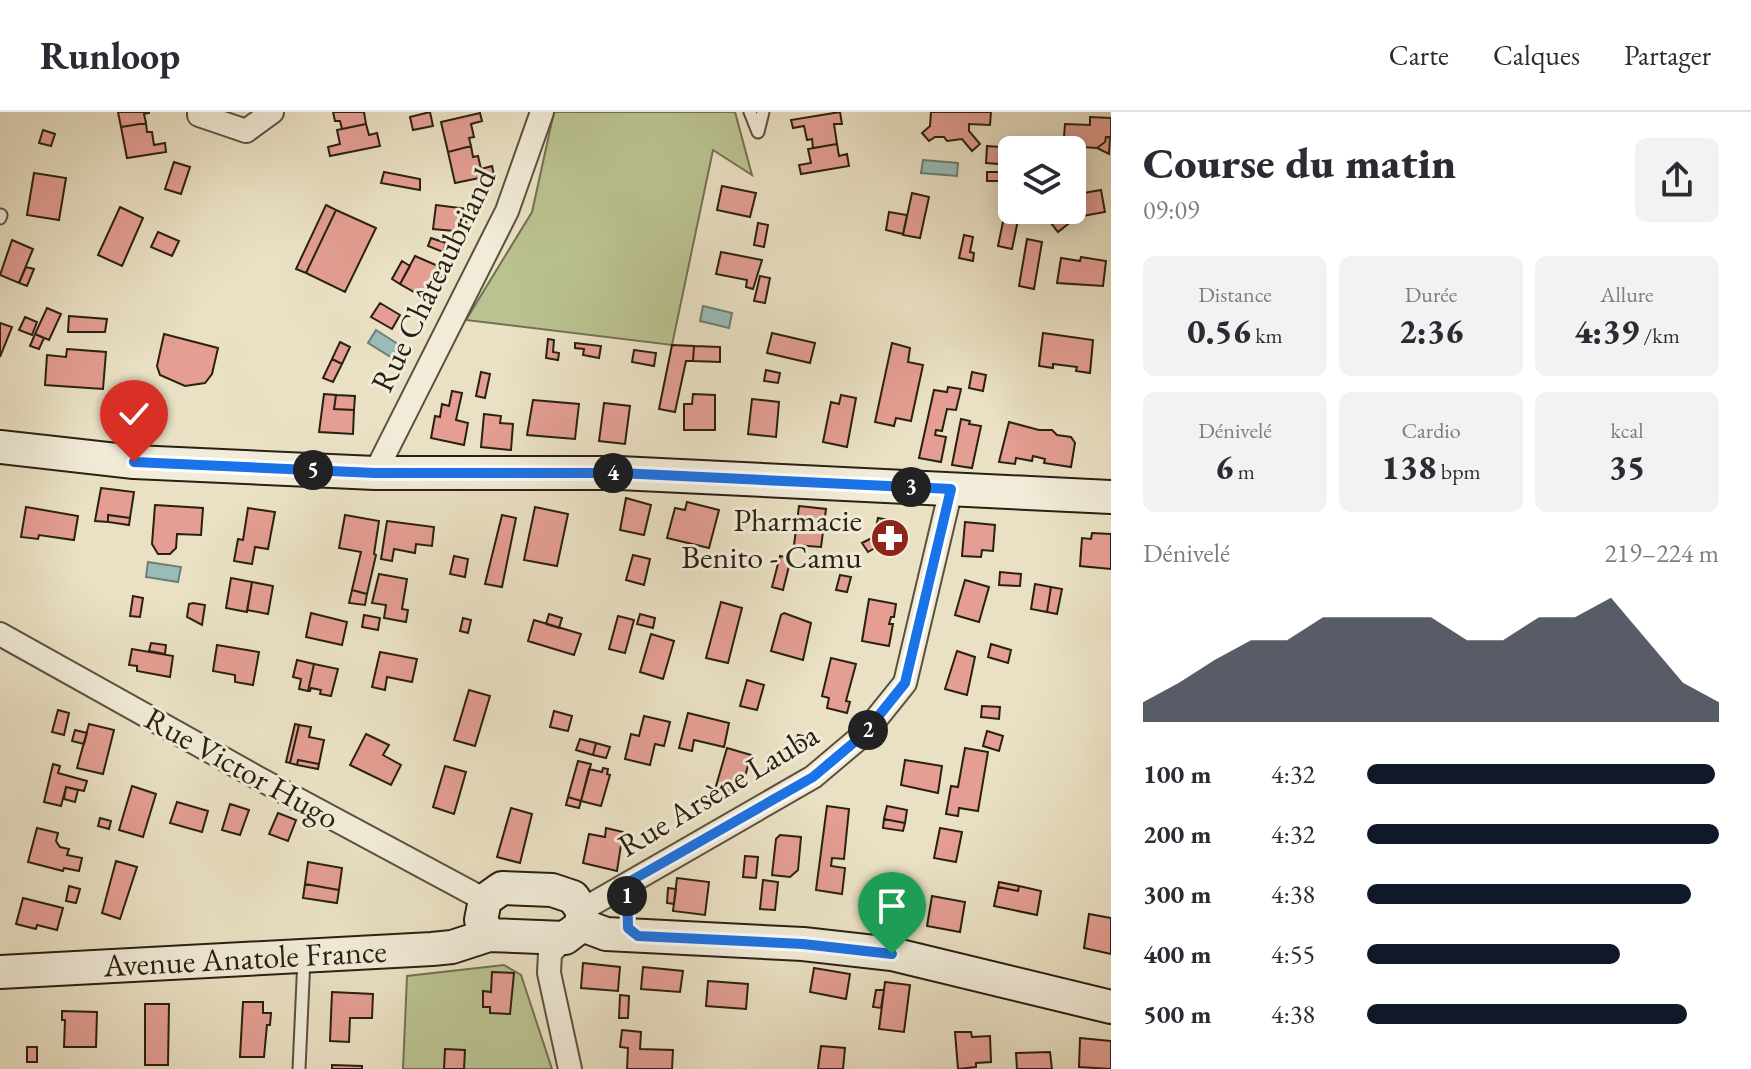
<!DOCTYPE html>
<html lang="fr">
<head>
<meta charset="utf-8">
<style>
	body { margin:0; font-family:"EB Garamond",serif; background:#f2f2f3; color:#2b2b33; height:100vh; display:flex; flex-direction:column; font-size:30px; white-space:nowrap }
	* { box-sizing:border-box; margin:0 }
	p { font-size:26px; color:#7c7c81 }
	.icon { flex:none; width:44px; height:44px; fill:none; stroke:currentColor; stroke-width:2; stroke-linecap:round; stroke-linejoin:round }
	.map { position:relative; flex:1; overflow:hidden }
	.details { display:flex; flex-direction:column; background:#fff; width:640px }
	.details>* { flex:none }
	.buttons { position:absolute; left:998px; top:24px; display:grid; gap:16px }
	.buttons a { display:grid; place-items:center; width:88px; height:88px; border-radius:12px; background:#fff; box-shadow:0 4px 20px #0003; font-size:40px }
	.pin { position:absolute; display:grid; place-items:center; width:68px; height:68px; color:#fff; margin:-82px -34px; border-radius:50% 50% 50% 0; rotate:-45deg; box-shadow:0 0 8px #0007 }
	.pin .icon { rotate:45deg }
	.km { position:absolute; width:40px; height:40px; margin:-20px; border-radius:50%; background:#222; color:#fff; font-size:22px; line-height:40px; text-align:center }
	.round { display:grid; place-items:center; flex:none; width:84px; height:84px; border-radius:12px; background:#f2f2f3 }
	.headline { display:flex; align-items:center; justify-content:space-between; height:136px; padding:0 32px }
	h1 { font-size:44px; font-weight:800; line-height:60px }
	.stats { display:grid; grid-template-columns:repeat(3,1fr); gap:12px; height:136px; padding:8px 32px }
	.stats div { display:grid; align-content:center; border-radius:12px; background:#f2f2f3; text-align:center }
	.stats b { font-size:34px; font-weight:800 }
	.stats small { font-size:22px; font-weight:400 }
	.stats p { font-size:22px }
	.chart { height:224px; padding:16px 32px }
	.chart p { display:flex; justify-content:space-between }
	.chart svg { width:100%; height:144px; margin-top:8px; fill:#111827; opacity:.7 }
	ul { padding:0 32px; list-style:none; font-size:26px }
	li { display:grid; grid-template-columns:128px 96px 1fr; align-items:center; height:60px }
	li i { height:20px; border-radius:10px; background:#111827 }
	header { display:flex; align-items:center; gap:48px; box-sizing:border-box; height:112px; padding:0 40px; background:#fff; border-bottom:2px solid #e1e1e2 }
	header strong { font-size:38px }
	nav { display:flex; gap:44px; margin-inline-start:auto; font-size:28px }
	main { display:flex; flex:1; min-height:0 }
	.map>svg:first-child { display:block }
	.green { fill:#bbc291; stroke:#727152; stroke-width:2 }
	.water { fill:#98bcb8; stroke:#6c7e76; stroke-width:2 }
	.building { fill:#e49e93; stroke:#2a2012; stroke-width:2 }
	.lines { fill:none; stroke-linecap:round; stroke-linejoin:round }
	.lane-casing { stroke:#5a503e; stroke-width:15 }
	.street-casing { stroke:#5a503e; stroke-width:26 }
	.secondary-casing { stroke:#2a2012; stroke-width:36 }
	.lane { stroke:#f1ecd9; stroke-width:11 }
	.street { stroke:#f1ecd9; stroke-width:22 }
	.secondary { stroke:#f1ecd9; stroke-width:32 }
	.route-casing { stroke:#fff; stroke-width:16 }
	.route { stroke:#1a73e8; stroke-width:10 }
	.labels { text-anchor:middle; stroke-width:6; stroke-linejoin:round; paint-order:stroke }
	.street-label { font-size:32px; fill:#2a2012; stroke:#f1ecd9 }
	.poi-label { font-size:32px; fill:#2a2012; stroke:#f1ecd9; text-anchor:end }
</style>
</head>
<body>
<header>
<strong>Runloop</strong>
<nav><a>Carte</a><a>Calques</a><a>Partager</a></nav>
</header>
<main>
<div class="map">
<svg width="1111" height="957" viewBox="0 0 1111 957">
	<rect width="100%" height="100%" fill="#eae1c4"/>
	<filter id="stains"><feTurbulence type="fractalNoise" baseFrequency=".0025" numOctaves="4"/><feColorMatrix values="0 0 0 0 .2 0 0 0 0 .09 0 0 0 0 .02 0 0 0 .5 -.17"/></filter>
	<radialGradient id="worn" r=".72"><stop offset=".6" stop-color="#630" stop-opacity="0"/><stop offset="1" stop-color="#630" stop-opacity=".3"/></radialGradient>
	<path class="green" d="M554 0H735L752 63 713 38 672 233 466 208 532 100Z
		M504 853 521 863 552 957H403L407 864Z"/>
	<path class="water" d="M923 48 958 51 957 64 921 61Z
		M703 194 732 201 729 216 700 209Z
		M376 218 401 234 394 247 368 231Z
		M148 450 181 455 178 470 146 465Z"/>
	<path class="building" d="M118 0H149V1L144 2 146 11 121 15Z
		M333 0H364L366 12 342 17 340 9H335Z
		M430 0 433 14 413 18 410 5Z
		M840 0 842 12H834L837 32 813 36 812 27 807 28 804 14 793 16 791 8Z
		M931 0H991L990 13 969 12V19L980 32 972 39 962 27 947 29 944 25H935L929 29 922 21 930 14Z
		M480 1 482 9 471 12 474 25 469 26 471 34 448 40 441 10Z
		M1090 5 1111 6V26L1106 25 1105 30 1097 36 1082 35 1081 40 1063 38 1065 12 1090 13Z
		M146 11 147 20H152L154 33 165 31 166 40 127 46 121 15Z
		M366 12 369 23 377 21 380 34 330 44 328 35 340 32 337 18Z
		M43 18 55 22 51 34 39 31Z
		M1106 25H1110L1109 42 1097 36 1105 30Z
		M837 32 839 44 847 42 849 54 801 62 799 53 811 51 808 37Z
		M471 34 473 45 478 44 481 57 492 54 494 63 455 71 448 40Z
		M987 34 1027 37 1012 38V53L986 51Z
		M174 50 190 55 181 82 165 77Z
		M384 60 420 67V78L381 71Z
		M987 60H1006V69H987Z
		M34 61 66 66 59 108 27 103Z
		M722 74 756 81 750 105 717 98Z
		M1101 78 1105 100 1077 105 1058 120 1044 102 1049 98H1072V83Z
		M912 81 929 85 920 126 903 123Z
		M326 93 336 98 306 161 296 157Z
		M436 93 468 97 465 120 433 117Z
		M120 95 143 106 122 154 98 143Z
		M336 98 376 116 345 180 306 161Z
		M889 100 907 103 903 122 886 118Z
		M1004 105 1018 108 1012 137 998 134Z
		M758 111 768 113 764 135 754 133Z
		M158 120 179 129 172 144 151 135Z
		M964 123 973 125 970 140 974 141 973 149 959 146Z
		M431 126 446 131 443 140 428 134Z
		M1027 127 1042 130 1034 177 1019 174Z
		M12 128 33 137 19 171 0 163Z
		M721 140 762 148 753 177 746 175 747 168 716 162Z
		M415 144 445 157 428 188 400 172Z
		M1081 145 1106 149 1103 174 1057 171 1061 146 1080 149Z
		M402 149 410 154 400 172 392 167Z
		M26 155 34 157 27 174 19 171Z
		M760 164 770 166 765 191 754 189Z
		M380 191 400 203 392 217 371 205Z
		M47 196 61 202 49 228 35 222Z
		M69 204 107 207 105 220H68Z
		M25 205 37 210 32 223 19 218Z
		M0 211 12 215 0 245Z
		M772 221 815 231 810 251 767 241Z
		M1043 221 1093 228 1090 261 1076 259 1077 255 1053 252V256L1039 254Z
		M35 222 44 226 39 237 30 234Z
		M164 222 218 236 212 262 205 271 185 274 160 263 157 254Z
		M548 227 554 228 553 240 559 241 558 248 546 246Z
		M340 230 350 235 342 252 332 247Z
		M575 231 601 234 599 246 583 243 584 237 575 236Z
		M892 231 910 236 908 250 923 253 911 309 896 306 894 314 875 310Z
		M672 233 694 234 693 249H686L675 300 659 297Z
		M694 234 720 235V250L693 249Z
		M67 237 106 240 103 277 45 273 47 243 66 245Z
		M634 238 656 241 654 254 632 250Z
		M332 247 342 252 333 270 323 266Z
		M766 258 780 261 778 271 764 269Z
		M481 260 490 262 485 286 476 284Z
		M972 260 986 263 983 279 969 276Z
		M948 275 961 277 956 298 947 297 942 319 936 318 935 323 946 325 941 350 919 346 934 278 947 280Z
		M452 279 462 281 456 308 468 311 464 333 431 326 435 304 440 305 442 292 449 294Z
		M324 282 336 283 334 297 354 298 353 322 319 320Z
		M693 282 715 283V318H684V292H692Z
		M336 283 355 284 354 298 334 297Z
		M841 283 856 286 847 335 823 330 831 290 839 292Z
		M752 287 779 290 776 325 748 322Z
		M533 288 579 292 575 327 527 323Z
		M604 291 630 294 625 332 599 329Z
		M484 302 501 304 500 311 513 312 511 338 481 335Z
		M961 307 970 309 969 312 981 314 972 356 952 353Z
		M1009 310 1039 318H1052L1057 323 1071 325 1075 331 1071 355 1044 351 1045 347 1033 344 1032 349 1016 346 1015 352 999 350Z
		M101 376 134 380 130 406 108 403V410L95 409Z
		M626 386 651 393 644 423 620 418Z
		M687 390 719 398 709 436 667 426 675 396 685 398Z
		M155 393 203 396 201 423 177 422 176 436 170 442H158L152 432Z
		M799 394 826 397 821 435 794 433Z
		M26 395 78 404 74 428 39 423 38 427 21 425Z
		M535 395 568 402 557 454 524 448Z
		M248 396 275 400 268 437 255 435 252 452 234 449 238 427 243 428Z
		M108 403 130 406 129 413 108 410Z
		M345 403 379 409 374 442 376 443 367 482 352 478 361 440 339 436Z
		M502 403 516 406 502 475 485 472Z
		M878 406 900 410 906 418 900 439 880 433 868 440 862 431 874 425Z
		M387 409 434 415 432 434 416 432 415 441 394 437 392 449 381 447Z
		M965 410 995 413 993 439 982 438 981 445 962 444Z
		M1092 421 1111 422V457L1080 454 1082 426 1091 427Z
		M633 443 650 447 644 473 626 468Z
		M454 444 468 447 465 465 450 462Z
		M780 444 791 446 783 478 772 475Z
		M1000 460 1021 462 1020 474 999 473Z
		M379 462 407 467 402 497 408 498 406 510 384 506 386 493 372 491Z
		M840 463 851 465 847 480 836 478Z
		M231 466 252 470 247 500 226 496Z
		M965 468 989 475 979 510 955 503Z
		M252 470 273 474 268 502 247 498Z
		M1035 472 1051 475 1047 500 1031 497Z
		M1051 475 1062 477 1057 502 1047 500Z
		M352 478 367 482 365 493 349 491Z
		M133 484 143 486 140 505 130 504Z
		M869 487 896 492 894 505H891L889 512H893L889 534 862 529Z
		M721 490 742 496 728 551 706 546Z
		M193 491 205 493 202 513 187 505 189 492Z
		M311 501 347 510 342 533 306 525Z
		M784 501 811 511 803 548 771 539 781 503Z
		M549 502 562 506 559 516 546 512Z
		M640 502 655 506 653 516 637 512Z
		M364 503 380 506 378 518 362 515Z
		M618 504 634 508 625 541 609 537Z
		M463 506 471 508 468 521 460 519Z
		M534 508 581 522 574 543 528 529Z
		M651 522 674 529 663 567 640 560Z
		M151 531 166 533 165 542 149 539Z
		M991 532 1011 538 1008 551 988 545Z
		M217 533 259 540 253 573 235 570V563L213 559Z
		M132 537 173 544 170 565 137 559V554L129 553Z
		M957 539 975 545 967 583 945 577Z
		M380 540 417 547 412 570 387 565 385 578 372 575Z
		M831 546 856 552 846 589 850 590 847 601 827 596 829 586 822 584Z
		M297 548 314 552 308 579 299 577 301 567 293 565Z
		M314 552 338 557 331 584 320 582 321 578 311 576 310 579H308Z
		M747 568 764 573 757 598 740 594Z
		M469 578 490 584 475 634 454 628Z
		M982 594 1000 595 999 607 981 605Z
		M58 598 69 601 64 623 52 620Z
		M554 599 572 604 568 619 550 615Z
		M688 601 729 611 724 635 694 628 692 639 679 636Z
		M644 604 670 610 664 634 655 632 650 653 625 647 631 622 639 624Z
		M89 612 114 618 103 662 77 656Z
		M295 612 299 613 290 651 286 650Z
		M299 613 311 615 309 625 324 628 319 652 298 648 297 653 290 651Z
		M75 618 87 621 84 632 72 629Z
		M987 619 1003 624 999 639 983 634Z
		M366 622 389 633 383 643 401 653 391 673 350 653Z
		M798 623 809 625 807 635 796 632Z
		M580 627 596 631 593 643 576 638Z
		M596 631 610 635 606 646 593 643Z
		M727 636 751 643 742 675 733 672 731 679 716 674Z
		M965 636 988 640 978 699 959 696 958 704 946 702 951 674 958 675Z
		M298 648 319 652 318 657 297 653Z
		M905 648 942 654 938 681 901 673Z
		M578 649 591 652 581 689 568 685Z
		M53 652 60 654 58 661 87 669 84 679 66 675 61 694 44 690Z
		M445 654 466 660 454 702 433 695Z
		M603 656 608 657 607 662 610 663 601 694 581 689 589 657 602 660Z
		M132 674 156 682 143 725 119 718Z
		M66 675 78 678 75 690 64 687Z
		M568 685 581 689 579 696 566 693Z
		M177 690 208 699 202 720 170 711Z
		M230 692 249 698 240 723 222 718Z
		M827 694 849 697 844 747 832 746 831 754 845 756 842 782 816 778Z
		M887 694 907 698 905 711 884 707Z
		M511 696 532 702 520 751 497 745Z
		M278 701 296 708 288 729 269 722Z
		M100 706 111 709 109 717 98 714Z
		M884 707 905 711 903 719 883 716Z
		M37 716 58 721 56 729 60 735 69 737 67 743 82 746 79 759 64 756 63 759 28 750Z
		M606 716 623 720 617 759 583 751 589 722 605 725Z
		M940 716 962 720 956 750 934 746Z
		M780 723 801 725 798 758 790 765 772 763 776 727Z
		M745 744 758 745 756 766 743 765Z
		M116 749 137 755 120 807 102 801Z
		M308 750 342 756 339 778 305 772Z
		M677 766 709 770 705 803 673 799Z
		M763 768 778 770 775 798 760 797Z
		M999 770 1019 774 1018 779 998 775Z
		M305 772 339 778 337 791 303 786Z
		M69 774 80 777 76 791 66 789Z
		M1019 774 1041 779 1037 803 994 794 998 775 1018 779Z
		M668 776 676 777 674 792 667 791Z
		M932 784 965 790 960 820 927 814Z
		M23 786 63 796 57 818 37 813 36 817 16 812Z
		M1089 802 1111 806V842L1084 836Z
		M583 851 620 855 618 879 581 876Z
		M643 855 683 859 680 880 641 877Z
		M814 856 850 862 846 887 810 880Z
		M492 860 514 861 510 902 490 901V895H483V879L491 880Z
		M708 869 748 872 746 897 706 894Z
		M885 870 910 873 904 920 879 917Z
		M876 878H884L881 896 873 895Z
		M332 880 373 882 372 906H350L349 930 330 929Z
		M620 883 629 884 628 906H619Z
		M243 890H263V901H271L270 913H267L264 945H240Z
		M145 892H169L168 953H145Z
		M62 899 97 900 96 935H64L65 908H62Z
		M622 918 641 920 640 937 673 938 672 957H627L628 936 620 935Z
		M955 920H971L972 925 990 924 991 950 976 951V955L958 957Z
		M1080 926 1111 929V957L1079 955Z
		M821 934 845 936 843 957H818Z
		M27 935H37V950H27Z
		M445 937 465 938 464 957H444Z
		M1050 940 1052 957H1017L1016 941Z
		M332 953 362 954V957H332Z"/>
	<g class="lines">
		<defs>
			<path id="lane" d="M750 0 758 20 763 0
				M0 106 1 103
				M627 771 628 816 631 819
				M299 957 304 846"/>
			<path id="street" d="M199 0V3L246 19 272 0
				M375 361 507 99 542 0
				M0 522 258 666 485 788
				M582 798 813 665 864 622 905 571 951 377
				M565 826 550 841 549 861 570 957"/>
			<path id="secondary" d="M0 335 134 350 375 361H619L1111 385
				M582 813 606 822 803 832 892 842 1111 895
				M489 823 481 808 485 788 502 776 552 778 573 785 582 798V813
				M0 860 432 837 452 835 489 823 565 826 582 813"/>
		</defs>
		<use href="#lane" class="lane-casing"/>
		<use href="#street" class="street-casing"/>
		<use href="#secondary" class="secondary-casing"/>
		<use href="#lane" class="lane"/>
		<use href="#street" class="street"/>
		<use href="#secondary" class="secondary"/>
	</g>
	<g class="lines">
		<defs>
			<path id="route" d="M134 350 375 361H619L951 377 905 571 864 622 813 665 627 771 628 816 638 824 803 832 892 842"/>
		</defs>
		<use href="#route" class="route-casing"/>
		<use href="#route" class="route"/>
	</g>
	<defs>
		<symbol id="pharmacy-disc" viewBox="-11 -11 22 22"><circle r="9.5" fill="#8f2418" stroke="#f1ecd9"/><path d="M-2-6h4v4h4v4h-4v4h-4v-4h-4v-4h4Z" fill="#fff"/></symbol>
	</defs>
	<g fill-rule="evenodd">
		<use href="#pharmacy-disc" x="868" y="404" width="44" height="44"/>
	</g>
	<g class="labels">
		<g class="street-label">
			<text transform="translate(433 168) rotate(-64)" y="11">Rue Châteaubriand</text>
			<text transform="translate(242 656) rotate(29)" y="11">Rue Victor Hugo</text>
			<text transform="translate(718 678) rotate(-31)" y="11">Rue Arsène Lauba</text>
			<text transform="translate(245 846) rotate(-3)" y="11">Avenue Anatole France</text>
		</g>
		<g class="poi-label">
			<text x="862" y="419">Pharmacie<tspan x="862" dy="37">Benito - Camu</tspan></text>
		</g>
	</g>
	<rect width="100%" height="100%" filter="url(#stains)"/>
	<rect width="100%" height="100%" fill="url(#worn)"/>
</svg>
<div class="buttons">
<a><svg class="icon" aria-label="layers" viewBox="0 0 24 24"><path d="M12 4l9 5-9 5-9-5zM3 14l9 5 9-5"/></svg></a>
</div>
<div class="pin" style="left:892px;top:842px;background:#1e9e55"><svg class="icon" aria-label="arrive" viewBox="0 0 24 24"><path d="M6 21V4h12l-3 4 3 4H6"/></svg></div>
<div class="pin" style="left:134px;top:350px;background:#d93025"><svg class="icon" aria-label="check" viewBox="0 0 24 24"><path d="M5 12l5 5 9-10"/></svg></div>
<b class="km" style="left:627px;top:784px">1</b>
<b class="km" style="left:868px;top:618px">2</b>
<b class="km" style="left:911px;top:375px">3</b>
<b class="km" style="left:613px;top:361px">4</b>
<b class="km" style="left:313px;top:358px">5</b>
</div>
<section class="details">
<div class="headline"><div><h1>Course du matin</h1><p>09:09</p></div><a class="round"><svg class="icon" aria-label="share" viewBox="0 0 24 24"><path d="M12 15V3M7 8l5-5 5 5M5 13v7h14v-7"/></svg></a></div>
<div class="stats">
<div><p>Distance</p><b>0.56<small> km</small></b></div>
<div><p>Durée</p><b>2:36</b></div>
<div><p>Allure</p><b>4:39<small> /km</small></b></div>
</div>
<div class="stats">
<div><p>Dénivelé</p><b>6<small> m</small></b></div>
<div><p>Cardio</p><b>138<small> bpm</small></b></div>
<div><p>kcal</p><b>35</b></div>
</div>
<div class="chart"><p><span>Dénivelé</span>219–224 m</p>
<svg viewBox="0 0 160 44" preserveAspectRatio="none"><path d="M0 44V38L10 32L20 25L30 19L40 19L50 12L60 12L70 12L80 12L90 19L100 19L110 12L120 12L130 6L140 19L150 32L160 38V44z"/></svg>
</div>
<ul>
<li><b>100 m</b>4:32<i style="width:99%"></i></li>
<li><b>200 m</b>4:32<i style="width:100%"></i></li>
<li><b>300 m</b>4:38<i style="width:92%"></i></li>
<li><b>400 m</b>4:55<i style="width:72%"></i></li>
<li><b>500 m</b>4:38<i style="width:91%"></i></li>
</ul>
</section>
</main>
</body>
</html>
